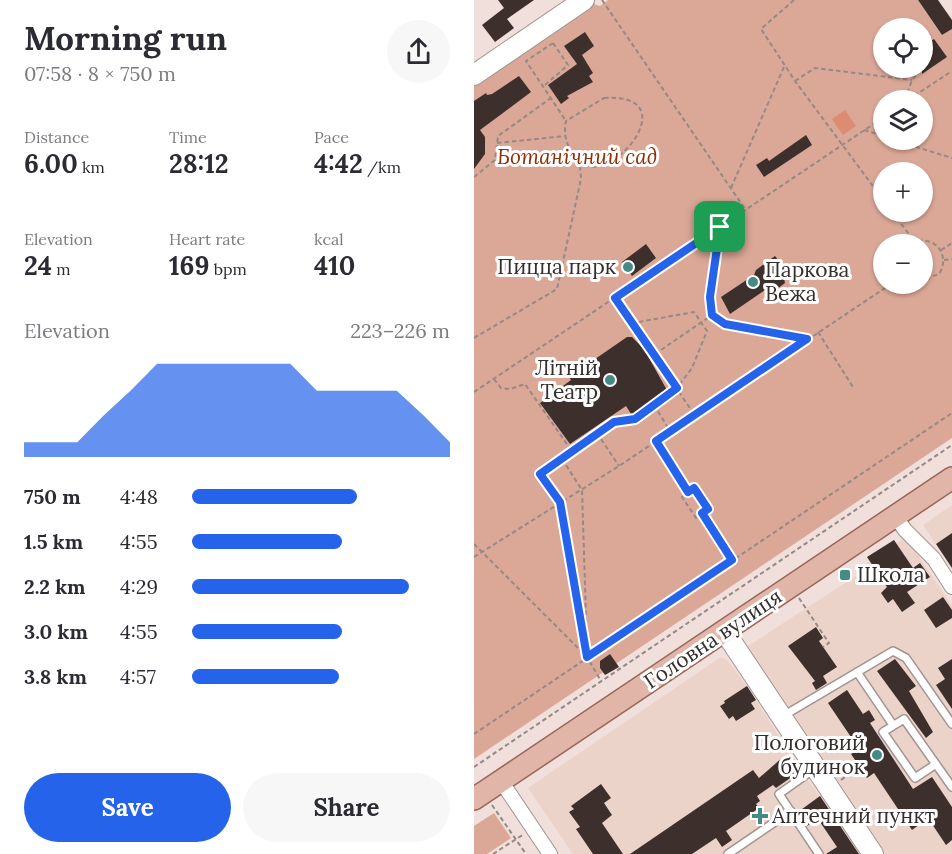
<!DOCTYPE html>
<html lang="en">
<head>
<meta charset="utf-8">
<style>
	body { margin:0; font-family:Lora,serif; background:#f7f7f7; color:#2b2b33; height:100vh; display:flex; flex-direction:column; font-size:22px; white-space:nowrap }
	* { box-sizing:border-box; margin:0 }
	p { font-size:20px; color:#7c7c81 }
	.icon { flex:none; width:33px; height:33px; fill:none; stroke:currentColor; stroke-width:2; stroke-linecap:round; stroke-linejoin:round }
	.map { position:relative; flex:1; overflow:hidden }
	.sheet { display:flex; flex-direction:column; background:#fff; width:474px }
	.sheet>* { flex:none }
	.tools { position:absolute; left:399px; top:18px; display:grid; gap:12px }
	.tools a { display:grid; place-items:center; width:60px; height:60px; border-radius:50%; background:#fff; box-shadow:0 2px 4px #0004; font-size:30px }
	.pin { position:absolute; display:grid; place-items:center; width:51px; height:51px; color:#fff; margin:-26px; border-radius:12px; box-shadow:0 3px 9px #0006 }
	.round { display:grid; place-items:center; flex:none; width:63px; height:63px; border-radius:32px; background:#f7f7f7 }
	.overview { display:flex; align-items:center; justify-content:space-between; height:102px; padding:0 24px }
	h1 { font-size:33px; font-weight:700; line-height:45px }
	.metrics { display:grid; grid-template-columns:repeat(3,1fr); gap:9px; height:102px; padding:6px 24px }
	.metrics div { display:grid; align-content:center }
	.metrics b { font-size:26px; font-weight:700 }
	.metrics small { font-size:16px; font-weight:400 }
	.metrics p { font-size:16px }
	.chart { height:168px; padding:12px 24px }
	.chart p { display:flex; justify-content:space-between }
	.chart svg { width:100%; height:108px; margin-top:6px; fill:#2563eb; opacity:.7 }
	.cta { display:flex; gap:12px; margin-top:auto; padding:12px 24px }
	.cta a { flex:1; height:69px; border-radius:36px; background:#2563eb; color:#fff; font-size:24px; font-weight:700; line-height:69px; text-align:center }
	.cta a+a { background:#f7f7f7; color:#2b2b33 }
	ul { padding:0 24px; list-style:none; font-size:20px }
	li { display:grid; grid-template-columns:96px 72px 1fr; align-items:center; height:45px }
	li i { height:15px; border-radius:8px; background:#2563eb }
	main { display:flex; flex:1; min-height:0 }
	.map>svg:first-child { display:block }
	.built { fill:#ecd3ca }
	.green { fill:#dba897; fill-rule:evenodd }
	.water { fill:#dc8c71 }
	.building { fill:#3d302c }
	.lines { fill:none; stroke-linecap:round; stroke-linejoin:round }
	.lane-casing { stroke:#a3948f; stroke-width:10 }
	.street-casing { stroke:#a3948f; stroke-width:16 }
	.secondary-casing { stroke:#a3948f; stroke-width:22 }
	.primary-casing { stroke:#976656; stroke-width:24 }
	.path { stroke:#958986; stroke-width:2; stroke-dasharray:4.5 3; stroke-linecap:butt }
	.lane { stroke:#fff; stroke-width:7 }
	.street { stroke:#fff; stroke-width:14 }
	.secondary { stroke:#fff; stroke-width:20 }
	.primary { stroke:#e1b5a7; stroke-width:21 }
	.route-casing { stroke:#fff; stroke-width:12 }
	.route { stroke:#2563eb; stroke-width:8 }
	.poi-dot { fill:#448b86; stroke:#fff; stroke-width:2 }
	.labels { text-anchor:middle; stroke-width:6; stroke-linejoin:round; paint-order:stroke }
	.park-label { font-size:21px; font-style:italic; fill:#8e2f06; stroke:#fff }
	.poi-label { font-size:21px; fill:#342e2c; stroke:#fff; text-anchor:end }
	.street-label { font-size:21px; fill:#342e2c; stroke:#fff }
</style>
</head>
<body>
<main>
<section class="sheet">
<div class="overview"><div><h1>Morning run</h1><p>07:58 · 8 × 750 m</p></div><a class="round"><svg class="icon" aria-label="share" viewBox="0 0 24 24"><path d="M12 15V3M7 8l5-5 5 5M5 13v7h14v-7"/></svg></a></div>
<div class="metrics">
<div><p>Distance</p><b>6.00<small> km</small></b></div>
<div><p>Time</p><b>28:12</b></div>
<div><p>Pace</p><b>4:42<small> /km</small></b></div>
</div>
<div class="metrics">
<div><p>Elevation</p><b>24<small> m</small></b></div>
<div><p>Heart rate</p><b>169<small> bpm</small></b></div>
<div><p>kcal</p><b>410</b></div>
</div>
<div class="chart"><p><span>Elevation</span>223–226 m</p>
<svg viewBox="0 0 160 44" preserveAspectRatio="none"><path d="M0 44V38L10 38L20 38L30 27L40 17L50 6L60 6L70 6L80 6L90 6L100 6L110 17L120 17L130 17L140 17L150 27L160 38V44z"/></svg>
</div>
<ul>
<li><b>750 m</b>4:48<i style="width:64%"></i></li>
<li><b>1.5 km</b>4:55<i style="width:58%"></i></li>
<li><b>2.2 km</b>4:29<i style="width:84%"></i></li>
<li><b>3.0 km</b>4:55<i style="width:58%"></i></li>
<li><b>3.8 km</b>4:57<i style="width:57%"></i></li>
</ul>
<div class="cta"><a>Save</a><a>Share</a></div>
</section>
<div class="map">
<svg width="478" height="854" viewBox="0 0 478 854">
	<rect width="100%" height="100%" fill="#f0dfda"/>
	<path class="built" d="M478 505V568L449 525Z
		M432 537 478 606V854H409L271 648 394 568V562Z
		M247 657 254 661 273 686 327 771 345 796 347 795 362 821 364 819 370 827 367 829 374 840 376 838 385 851 383 854H99L54 788Z"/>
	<path class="green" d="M134 0H444L468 35 478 29V438L0 759V85L120 4 126 6ZM410 28H448V68H410ZM410 100H448V140H410ZM410 172H448V212H410ZM410 244H448V284H410Z
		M20 813 37 838 13 854H0V826Z"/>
	<path class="water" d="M371 110 382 126 369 135 358 119Z"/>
	<path class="building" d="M24 0H60L33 19 40 28 21 42 8 25 30 8Z
		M444 0H464L478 20V29L468 35Z
		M111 32 120 46 108 55 119 73 115 76 119 82 93 96 95 98 87 104 74 85 103 64 90 46Z
		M460 39 473 57 448 74V47Z
		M45 76 57 92 6 130 11 137V154L0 169V101L12 93 13 95 18 94Z
		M332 135 338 145 290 177 282 165 293 158 295 161Z
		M172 244 182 258 158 276 148 262Z
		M301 256 315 274 310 278 311 283 298 293 291 290 256 314 247 297 280 275 282 270Z
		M153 337H158L170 349 194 392 159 417 152 406 96 444 66 403 97 380 95 377Z
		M478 533V568L462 544Z
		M420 540 439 568 446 563 456 577 433 592 441 603 428 612 419 599 414 603 407 593 413 587 393 557Z
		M469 597 478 610V618L462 628 450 610Z
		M342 627 349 638 345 641 363 667 349 676 353 683 342 690 338 683 341 681 314 646Z
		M136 654 145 667 131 675 126 668V661Z
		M421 659 442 686 435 691 459 732 452 738 403 671Z
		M478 659V709L462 685 471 679 464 668Z
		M273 686 282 700 277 703 281 709 262 721 259 716 255 719 246 706 251 703 250 701Z
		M373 690 389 714 395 710 401 720 396 723 439 789 458 777 478 807V840L472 845 454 818 438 830 400 773 393 778 377 754 385 749 354 703Z
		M309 757 322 774 302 788 299 785 283 796 286 801 282 804 285 808 252 831 258 840 248 847 242 838 218 854H156L279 770 285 778Z
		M127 784 137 798 130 803 138 815 128 823 149 854H119L102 829 106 827 95 812 100 809 97 806Z
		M346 796 385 854H352L363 847 344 819 333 826 324 812Z"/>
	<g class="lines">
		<defs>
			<path id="lane" d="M383 672 419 725
				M309 716 419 651 432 658 478 724
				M462 764 441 778 409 732 430 719 478 787
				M339 770 305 794 345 854
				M254 854 317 811"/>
			<path id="street" d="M421 516 431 530 460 559 478 587
				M27 781 76 854"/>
			<path id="secondary" d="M0 75 110 0
				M251 632 399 854"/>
			<path id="primary" d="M0 799 478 478"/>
		</defs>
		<use href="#lane" class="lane-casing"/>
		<use href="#street" class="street-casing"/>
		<use href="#secondary" class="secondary-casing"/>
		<use href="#primary" class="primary-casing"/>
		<path class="path" d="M128 0 271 209
			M320 0 287 29 321 81 410 201
			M79 43 52 61 92 121
			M321 81 341 68 438 80
			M71 85 94 65 79 43
			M130 98C219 92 129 199 100 157 93 146 89 134 92 121Z
			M431 100 438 80 448 68
			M434 100 478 71
			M390 130 410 136
			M420 140 478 158
			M23 143 91 136
			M0 177 21 160 24 136 77 98
			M257 188 310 67
			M418 212 441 242
			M246 229 236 297 238 315 251 324 333 339
			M437 244C458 232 478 254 465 274L448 280
			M467 250 478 243
			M470 260 478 259
			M141 299 220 414
			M344 332 379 387
			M0 338 83 289 107 179 106 166
			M181 354 238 315
			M20 379 27 388 36 389 51 384 97 450
			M0 392 410 117
			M180 405 196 431
			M123 433 145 466
			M182 441 215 492 220 488 234 509 228 513 258 559
			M88 459 108 490 113 648
			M215 492 208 497 222 518 228 513
			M0 544 113 657 127 681
			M0 557 145 466 417 284
			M325 598 355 643 349 647
			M113 657 86 502 66 474 140 422 161 419 203 388 218 368 233 331 220 312 159 323
			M0 734 478 413
			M0 767 478 445
			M367 780 393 761
			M18 805 52 854
			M19 854 50 834"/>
		<use href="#lane" class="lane"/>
		<use href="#street" class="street"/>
		<use href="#secondary" class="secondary"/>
		<use href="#primary" class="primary"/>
	</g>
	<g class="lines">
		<defs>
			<path id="route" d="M246 227 236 297 238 315 251 324 333 339 182 441 214 492 220 488 234 509 228 513 258 560 113 657 86 502 66 474 140 422 161 419 203 388 141 298Z"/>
		</defs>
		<use href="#route" class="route-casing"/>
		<use href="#route" class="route"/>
	</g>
	<g class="poi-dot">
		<circle cx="154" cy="267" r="6"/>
		<circle cx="279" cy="282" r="6"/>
		<circle cx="136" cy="380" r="6"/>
		<rect x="365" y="569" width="12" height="12" rx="3"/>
		<circle cx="403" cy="755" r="6"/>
		<path d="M283 807h6v6h6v6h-6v6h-6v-6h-6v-6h6z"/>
	</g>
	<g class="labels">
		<g class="park-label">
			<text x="103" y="164">Ботанічний сад</text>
		</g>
		<g class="poi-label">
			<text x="142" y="274">Пицца парк</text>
			<text x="291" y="277" text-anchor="start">Паркова<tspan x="291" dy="24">Вежа</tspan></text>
			<text x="124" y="375">Літній<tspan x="124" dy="24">Театр</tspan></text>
			<text x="383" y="582" text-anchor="start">Школа</text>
			<text x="391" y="750">Пологовий<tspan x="391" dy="24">будинок</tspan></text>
			<text x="298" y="823" text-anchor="start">Аптечний пункт</text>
		</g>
		<g class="street-label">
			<text transform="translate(239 639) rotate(-34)" y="7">Головна вулиця</text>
		</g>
	</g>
</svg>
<div class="tools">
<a><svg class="icon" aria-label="locate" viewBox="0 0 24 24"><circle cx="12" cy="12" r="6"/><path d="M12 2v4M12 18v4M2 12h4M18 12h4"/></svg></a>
<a><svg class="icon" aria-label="layers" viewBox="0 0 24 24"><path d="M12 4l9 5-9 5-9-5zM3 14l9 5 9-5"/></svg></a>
<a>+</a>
<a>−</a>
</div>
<div class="pin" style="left:246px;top:227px;background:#1e9e55"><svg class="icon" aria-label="arrive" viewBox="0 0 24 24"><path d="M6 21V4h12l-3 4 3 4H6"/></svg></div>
</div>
</main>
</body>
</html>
